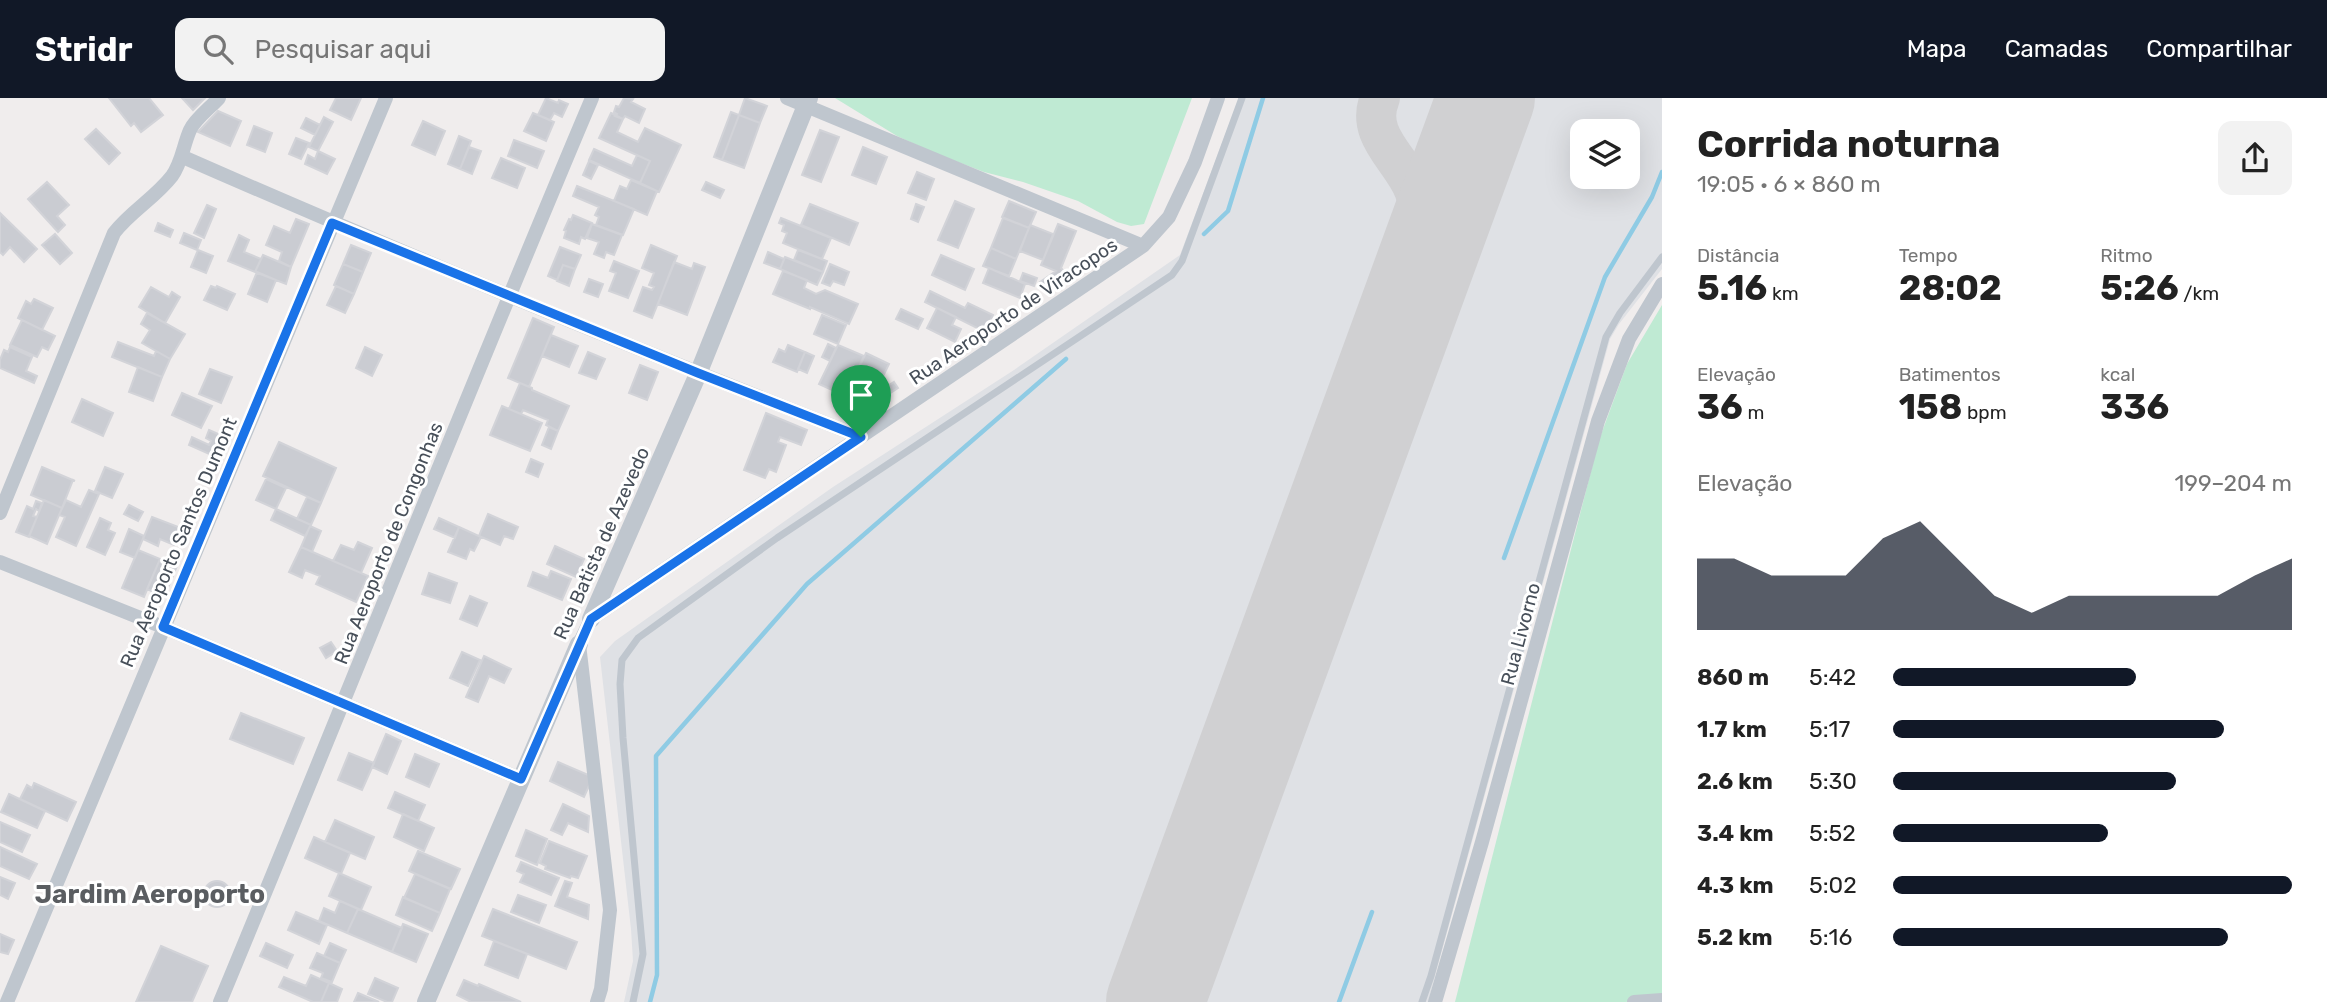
<!DOCTYPE html>
<html lang="pt">
<head>
<meta charset="utf-8">
<style>
	body { margin:0; font-family:Rubik,sans-serif; background:#f2f2f2; color:#222; height:100vh; display:flex; flex-direction:column; font-size:26px; white-space:nowrap }
	* { box-sizing:border-box; margin:0 }
	p { font-size:23px; color:#767676 }
	.icon { flex:none; width:38px; height:38px; fill:none; stroke:currentColor; stroke-width:2; stroke-linecap:round; stroke-linejoin:round }
	.map { position:relative; flex:1; overflow:hidden }
	.details { display:flex; flex-direction:column; background:#fff; width:665px }
	.details>* { flex:none }
	.tools { position:absolute; left:1570px; top:21px; display:grid; gap:14px }
	.tools a { display:grid; place-items:center; width:70px; height:70px; border-radius:14px; background:#fff; box-shadow:0 7px 28px #0002; font-size:35px }
	.pin { position:absolute; display:grid; place-items:center; width:60px; height:60px; color:#fff; margin:-72px -30px; border-radius:50% 50% 50% 0; rotate:-45deg; box-shadow:0 0 7px #0007 }
	.pin .icon { rotate:45deg }
	.round { display:grid; place-items:center; flex:none; width:74px; height:74px; border-radius:14px; background:#f2f2f2 }
	.head { display:flex; align-items:center; justify-content:space-between; height:119px; padding:0 35px }
	h1 { font-size:38px; font-weight:700; line-height:52px }
	.metrics { display:grid; grid-template-columns:repeat(3,1fr); gap:10px; height:119px; padding:7px 35px }
	.metrics div { display:grid; align-content:center }
	.metrics b { font-size:35px; font-weight:700 }
	.metrics small { font-size:19px; font-weight:400 }
	.metrics p { font-size:19px }
	.chart { height:196px; padding:14px 35px }
	.chart p { display:flex; justify-content:space-between }
	.chart svg { width:100%; height:126px; margin-top:7px; fill:#111827; opacity:.7 }
	ul { padding:0 35px; list-style:none; font-size:23px }
	li { display:grid; grid-template-columns:112px 84px 1fr; align-items:center; height:52px }
	li i { height:18px; border-radius:9px; background:#111827 }
	header { display:flex; align-items:center; gap:42px; box-sizing:border-box; height:98px; padding:0 35px; background:#111827; color:#fff }
	header strong { font-size:33px }
	nav { display:flex; gap:38px; margin-inline-start:auto; font-size:24px }
	.search { width:490px; height:63px; background:#f2f2f2; display:flex; align-items:center; gap:18px; box-sizing:border-box; padding:0 24px; border-radius:14px; color:#767676; font-size:26px }
	main { display:flex; flex:1; min-height:0 }
	.map>svg:first-child { display:block }
	.airport { fill:#dfe1e5; fill-rule:evenodd }
	.green { fill:#bfead3 }
	.lines { fill:none; stroke-linecap:round; stroke-linejoin:round }
	.stream { stroke:#8fcbe4; stroke-width:4.5 }
	.taxiway { stroke:#d0d0d2; stroke-width:40 }
	.runway { stroke:#d0d0d2; stroke-width:98 }
	.building { fill:#caccd2; stroke:#d2d3d8; stroke-width:2 }
	.service { stroke:#bfc6ce; stroke-width:7 }
	.minor { stroke:#bfc6ce; stroke-width:14 }
	.tertiary { stroke:#bfc6ce; stroke-width:18 }
	.route-casing { stroke:#fff; stroke-width:14 }
	.route { stroke:#1a73e8; stroke-width:9 }
	.labels { text-anchor:middle; stroke-width:6; stroke-linejoin:round; paint-order:stroke }
	.street-label { font-size:19px; fill:#474f59; stroke:#fff }
	.district-label { font-size:26px; font-weight:bold; fill:#5a5d61; stroke:#fff }
</style>
</head>
<body>
<header>
<strong>Stridr</strong>
<div class="search"><svg class="icon" aria-label="search" viewBox="0 0 24 24"><circle cx="10" cy="10" r="6"/><path d="M15 15l6 6"/></svg>Pesquisar aqui</div>
<nav><a>Mapa</a><a>Camadas</a><a>Compartilhar</a></nav>
</header>
<main>
<div class="map">
<svg width="1662" height="904" viewBox="0 0 1662 904">
	<rect width="100%" height="100%" fill="#f0eded"/>
	<path class="airport" d="M1239 0H1662V171L1619 226 1610 241 1428 904H624L633 863 631 831 600 559 615 543 833 389 1014 272 1180 157ZM1582 33H1628V79H1582Z"/>
	<path class="green" d="M835 0H1192L1144 126 1131 128 1117 124 1078 103 1023 84 984 74 932 54 897 38Z
		M1662 207V902L1625 904H1455L1599 342 1627 266Z"/>
	<g class="lines">
		<path class="stream" d="M1204 136 1228 113 1263 0
			M1504 460 1605 179 1652 99 1662 74
			M650 904 657 877 656 658 807 486 1066 261
			M1339 904 1372 814"/>
		<path class="taxiway" d="M1380 0C1364 37 1402 61 1414 92 1424 116 1423 143 1425 168"/>
		<path class="runway" d="M1155 904 1486 0"/>
	</g>
	<path class="building" d="M109 0H149L163 17 141 34 134 25 131 28Z
		M182 0H205L193 12Z
		M336 0H361L351 22 330 12Z
		M546 0 558 5 559 2 568 6 562 19 554 15 550 22 538 17Z
		M624 0 633 1 631 4 645 11 639 25 625 18 623 21 615 18 617 16 614 14 616 8 619 9Z
		M745 0 767 8 760 25 739 17Z
		M218 13 241 23 230 48 198 34Z
		M731 14 739 17 722 62 714 59Z
		M533 15 554 24 546 43 524 33Z
		M611 15 623 21 617 34 638 44 645 30 681 47 659 94 640 85 650 63 599 40Z
		M739 17 760 25 744 70 722 62Z
		M324 19 333 24 318 53 309 49Z
		M306 20 320 27 315 37 301 30Z
		M423 23 445 33 435 57 412 47Z
		M254 28 272 35 265 54 247 47Z
		M96 31 120 55 109 66 85 41Z
		M820 32 839 39 821 84 802 77Z
		M459 38 471 43 460 71 448 66Z
		M296 40 309 45 301 61 289 56Z
		M514 42 544 53 537 70 508 58Z
		M469 49 481 53 472 76 460 71Z
		M863 49 887 59 876 86 852 77Z
		M594 51 632 68 637 57 650 63 640 85 589 62Z
		M318 53 335 61 327 76 305 66 308 57 315 61Z
		M501 60 525 70 517 90 492 80Z
		M589 63 598 67 591 81 583 77Z
		M917 74 934 81 926 102 908 95Z
		M631 82 657 93 647 117 614 103 620 88 627 91Z
		M47 84 69 107 57 118 65 127 58 134 28 101Z
		M706 84 724 92 720 100 702 92Z
		M577 88 634 111 623 137 596 127 599 119 595 117 599 109 573 98Z
		M955 103 974 111 958 150 938 142Z
		M1009 103 1036 114 1029 130 1002 119Z
		M810 106 858 125 849 147 801 127Z
		M916 106 924 109 918 124 911 121Z
		M207 107 216 111 204 140 194 135Z
		M0 115 37 151 24 164 10 149 3 157 0 154Z
		M573 117 592 125 585 141 581 139 579 146 564 140 566 133 564 132 569 121 571 122Z
		M781 120 831 140 822 161 783 145 787 135 782 133 784 127 779 125Z
		M1003 120 1029 130 1016 161 991 150Z
		M296 121 309 126 291 169 279 163 282 154 266 147 274 128 290 135Z
		M158 125 173 132 170 139 155 133Z
		M592 126 622 137 614 157 606 154 604 160 594 156 599 144 587 140Z
		M1058 126 1076 133 1061 170 1068 178 1047 194 1040 184 1056 173 1041 167Z
		M1030 127 1053 136 1043 162 1020 153Z
		M184 135 201 142 197 152 180 145Z
		M55 136 72 155 60 166 42 147Z
		M239 137 249 142 244 154 261 161 255 174 228 163Z
		M351 147 371 155 363 174 343 166Z
		M651 147 677 158 652 220 634 213 643 189 652 192 654 189 649 187 654 175 642 170Z
		M560 149 581 157 575 171 563 167 557 182 548 178Z
		M991 150 1016 161 1009 178 983 168Z
		M198 152 213 158 206 175 191 169Z
		M798 152 827 163 823 174 794 162Z
		M768 154 784 161 780 171 764 165Z
		M263 157 291 169 286 186 255 174Z
		M941 157 974 171 965 192 932 177Z
		M785 159 823 174 817 187 780 171Z
		M614 163 639 173 628 200 609 193 616 175 610 173Z
		M674 164 692 171 694 165 705 169 687 217 658 206Z
		M343 166 363 174 354 196 334 187Z
		M830 166 849 174 844 187 833 183 830 188 822 185Z
		M563 167 575 171 569 188 557 183Z
		M989 170 1025 186 1020 200 983 185Z
		M783 173 807 182 804 190 816 196 825 192 858 206 849 226 810 209V211L773 196Z
		M257 174 276 182 267 204 248 196Z
		M1023 175 1037 180 1034 188 1020 183Z
		M589 181 603 186 598 199 584 194Z
		M211 188 216 190 217 188 235 196 227 212 204 202Z
		M336 188 354 196 345 215 327 207Z
		M151 189 169 199 172 194 180 199 165 225 139 209Z
		M930 193 965 210 968 205 993 217 985 234 925 204Z
		M34 201 53 210 42 232 18 220 26 203 31 206Z
		M937 210 956 219 952 227 961 231 955 244 927 230Z
		M901 211 923 221 918 231 896 221Z
		M147 215 185 236 170 261 142 245 150 232 141 226Z
		M822 217 846 227 838 246 814 236Z
		M533 220 554 229 529 289 508 280Z
		M22 222 55 238 48 252 42 249 37 259 10 247Z
		M551 237 578 248 569 269 542 258Z
		M118 244 154 258 156 253 170 261 162 279 112 259Z
		M828 246 836 250 830 263 822 259Z
		M788 247 805 254 797 274 773 264 779 251 785 254Z
		M838 247 864 258 845 298 819 286Z
		M10 249 32 259 26 273 37 278 34 285 0 270V262L4 252 8 254Z
		M365 249 382 257 372 278 356 270Z
		M588 254 605 261 596 281 579 275Z
		M805 254 814 258 807 275 798 271Z
		M866 255 889 266 873 299 850 288Z
		M640 267 658 274 647 302 629 295Z
		M138 269 162 279 153 303 129 294Z
		M210 271 232 279 221 305 199 296Z
		M894 284 898 290 881 301 877 295Z
		M520 285 532 290V292L569 308 558 333 546 327 548 322 523 312 521 316 509 311Z
		M182 295 212 308 201 330 172 317Z
		M82 301 113 315 103 338 72 324Z
		M502 308 542 325 530 353 490 337Z
		M766 315 807 332 801 347 780 339 778 344 786 347 776 374 769 371 765 380 744 372Z
		M549 329 558 333 551 351 542 347Z
		M209 332 225 339 216 359 189 347 192 339 209 347 211 343 206 340Z
		M279 344 336 370 321 405 263 378Z
		M531 361 543 366 538 379 526 374Z
		M42 369 75 383 73 382 62 410 31 397Z
		M105 369 123 376 112 400 95 393Z
		M266 381 286 390 276 411 256 402Z
		M89 392 99 396 76 448 56 439 65 419 59 417 66 402 81 409Z
		M307 399 321 405 311 427 297 421Z
		M44 402 62 410 47 446 29 438Z
		M36 403 42 405 39 413 36 411 33 418 37 419 29 439 16 434 27 408 33 411Z
		M129 407 143 414 138 423 124 416Z
		M276 411 311 427 305 438 271 422Z
		M488 416 518 429 513 441 504 438 500 447 479 438Z
		M152 419 181 430 174 447 160 441 158 448 143 441Z
		M100 420 111 425 108 432 115 435 105 457 87 449Z
		M439 420 459 429 455 440 434 431Z
		M310 428 321 433 312 454 301 449Z
		M459 429 481 439 474 453 470 451 466 461 448 454Z
		M129 431 144 438 135 460 120 454Z
		M358 444 372 450 361 475 333 463 341 447 354 452Z
		M555 448 584 461 576 479 547 466Z
		M301 449 368 478 356 504 316 486 320 478 305 472 302 480 289 474Z
		M138 452 160 461 144 499 122 490Z
		M160 461 177 468 164 499 147 491Z
		M551 473 571 481 562 502 528 488 533 474 548 480Z
		M429 475 457 485 450 505 422 496Z
		M470 498 487 505 477 528 460 521Z
		M331 544 337 553 326 560 320 550Z
		M462 554 480 562 468 588 450 580Z
		M484 558 511 571 504 585 489 578 478 604 466 599Z
		M241 615 304 640 293 666 230 641Z
		M386 636 401 643 387 676 372 669Z
		M349 655 374 665 362 692 338 682Z
		M415 656 439 666 429 689 406 679Z
		M558 664 593 679 584 699 550 683Z
		M34 685 76 704 67 723 20 701 27 687 32 690Z
		M395 694 425 707 418 723 388 710Z
		M9 696 45 713 37 730 1 714Z
		M563 706 589 718 588 734 568 725 562 737 551 732Z
		M403 716 434 730 424 753 394 739Z
		M335 722 374 739 365 761 325 744Z
		M0 724 30 737 22 754 0 744Z
		M526 732 547 741 537 767 516 758Z
		M314 739 350 755 341 776 305 760Z
		M549 743 587 758 578 780 571 778 570 780 545 771 546 768 540 765Z
		M0 749 37 766 29 781 0 768Z
		M418 753 460 771 451 791 409 773Z
		M521 764 559 780 551 797 520 784 524 776 517 773Z
		M339 775 371 789 361 812 329 798Z
		M415 776 450 791 440 815 404 800Z
		M0 779 15 785 8 801 0 797Z
		M565 783 572 785 567 799 589 807 588 821 555 808Z
		M204 796a13 13 0 1 1 26 0a13 13 0 1 1-26 0Z
		M518 797 546 807 539 825 511 814Z
		M403 799 440 815 432 833 396 817Z
		M340 803 358 811 347 835 319 823 324 810 335 815Z
		M358 811 402 830 392 854 347 835Z
		M493 811 577 844 566 871 482 838Z
		M296 814 327 827 319 846 288 832Z
		M403 826 428 836 416 864 392 854Z
		M0 836 14 842 8 856 0 854Z
		M494 843 527 856 518 880 485 867Z
		M266 845 293 857 287 870 260 858Z
		M330 845 346 852 340 865 324 858Z
		M161 848 208 868 192 904H136Z
		M317 855 340 865 332 884 321 880 323 875 310 870Z
		M311 877 329 885 321 904H313L279 889 284 879 306 888Z
		M375 880 398 890 392 904H387L368 896Z
		M464 882 478 888 479 886 521 904H471L457 897Z
		M329 885 342 891 337 904H321Z
		M358 895 379 904H354Z"/>
	<g class="lines">
		<path class="service" d="M633 904 643 856 623 640 620 586 622 562 638 540 777 440 1172 177 1182 163 1242 0
			M1422 904 1431 878 1606 239 1620 215 1662 159"/>
		<path class="minor" d="M787 0 1143 148
			M183 59C406 157 633 250 861 339
			M0 415 114 135C131 113 155 100 172 78 182 64 183 48 190 32 195 21 210 10 219 0
			M0 464 163 529 521 681
			M7 904 386 0
			M220 904C345 603 465 300 592 0
			M597 904 601 891 610 812 579 546 591 521 1143 148 1169 119 1195 64 1218 0
			M1435 904 1482 744 1598 323 1629 241 1662 186
			M1634 904 1662 902"/>
		<path class="tertiary" d="M591 521 698 276 809 0
			M426 904 579 546"/>
	</g>
	<g class="lines">
		<defs>
			<path id="route" d="M332 125 698 275 861 339 591 521 521 681 163 529Z"/>
		</defs>
		<use href="#route" class="route-casing"/>
		<use href="#route" class="route"/>
	</g>
	<g class="labels">
		<g class="street-label">
			<text transform="translate(1013 213) rotate(-34)" y="7">Rua Aeroporto de Viracopos</text>
			<text transform="translate(178 444) rotate(-67)" y="7">Rua Aeroporto Santos Dumont</text>
			<text transform="translate(388 445) rotate(-68)" y="7">Rua Aeroporto de Congonhas</text>
			<text transform="translate(601 445) rotate(-66)" y="7">Rua Batista de Azevedo</text>
			<text transform="translate(1520 536) rotate(-75)" y="7">Rua Livorno</text>
		</g>
		<g class="district-label">
			<text x="150" y="805">Jardim Aeroporto</text>
		</g>
	</g>
</svg>
<div class="tools">
<a><svg class="icon" aria-label="layers" viewBox="0 0 24 24"><path d="M12 4l9 5-9 5-9-5zM3 14l9 5 9-5"/></svg></a>
</div>
<div class="pin" style="left:861px;top:339px;background:#1e9e55"><svg class="icon" aria-label="arrive" viewBox="0 0 24 24"><path d="M6 21V4h12l-3 4 3 4H6"/></svg></div>
</div>
<section class="details">
<div class="head"><div><h1>Corrida noturna</h1><p>19:05 · 6 × 860 m</p></div><a class="round"><svg class="icon" aria-label="share" viewBox="0 0 24 24"><path d="M12 15V3M7 8l5-5 5 5M5 13v7h14v-7"/></svg></a></div>
<div class="metrics">
<div><p>Distância</p><b>5.16<small> km</small></b></div>
<div><p>Tempo</p><b>28:02</b></div>
<div><p>Ritmo</p><b>5:26<small> /km</small></b></div>
</div>
<div class="metrics">
<div><p>Elevação</p><b>36<small> m</small></b></div>
<div><p>Batimentos</p><b>158<small> bpm</small></b></div>
<div><p>kcal</p><b>336</b></div>
</div>
<div class="chart"><p><span>Elevação</span>199–204 m</p>
<svg viewBox="0 0 160 44" preserveAspectRatio="none"><path d="M0 44V19L10 19L20 25L30 25L40 25L50 12L60 6L70 19L80 32L90 38L100 32L110 32L120 32L130 32L140 32L150 25L160 19V44z"/></svg>
</div>
<ul>
<li><b>860 m</b>5:42<i style="width:61%"></i></li>
<li><b>1.7 km</b>5:17<i style="width:83%"></i></li>
<li><b>2.6 km</b>5:30<i style="width:71%"></i></li>
<li><b>3.4 km</b>5:52<i style="width:54%"></i></li>
<li><b>4.3 km</b>5:02<i style="width:100%"></i></li>
<li><b>5.2 km</b>5:16<i style="width:84%"></i></li>
</ul>
</section>
</main>
</body>
</html>
